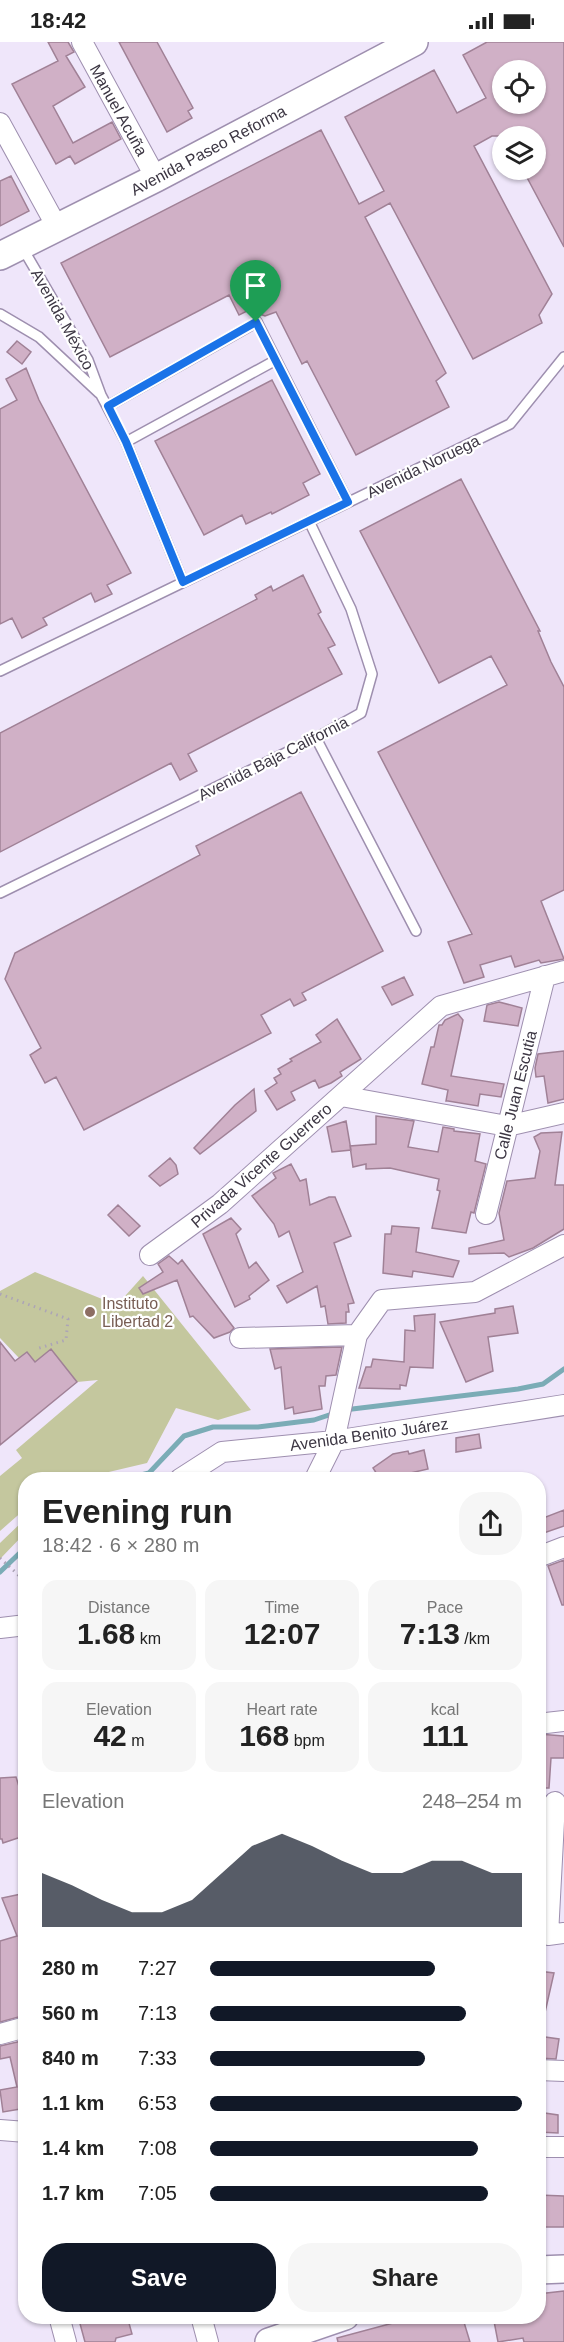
<!DOCTYPE html>
<html lang="en">
<head>
<meta charset="utf-8">
<style>
	body { margin:0; font-family:Arial,sans-serif; background:#f6f6f6; color:#222; height:100vh; display:flex; flex-direction:column; font-size:22px; white-space:nowrap }
	* { box-sizing:border-box; margin:0 }
	p { font-size:20px; color:#767676 }
	.icon { flex:none; width:33px; height:33px; fill:none; stroke:currentColor; stroke-width:2; stroke-linecap:round; stroke-linejoin:round }
	.map { position:relative; flex:1; overflow:hidden }
	.side { position:absolute; left:18px; top:1430px; width:528px; height:852px; display:flex; flex-direction:column; background:#fff; border-radius:24px; box-shadow:0 2px 4px #0004 }
	.side>* { flex:none }
	.buttons { position:absolute; left:492px; top:18px; display:grid; gap:12px }
	.buttons a { display:grid; place-items:center; width:54px; height:54px; border-radius:50%; background:#fff; box-shadow:0 2px 4px #0004; font-size:30px }
	.pin { position:absolute; display:grid; place-items:center; width:51px; height:51px; color:#fff; margin:-62px -26px; border-radius:50% 50% 50% 0; rotate:-45deg; box-shadow:0 0 6px #0007 }
	.pin .icon { rotate:45deg }
	.round { display:grid; place-items:center; flex:none; width:63px; height:63px; border-radius:24px; background:#f6f6f6 }
	.overview { display:flex; align-items:center; justify-content:space-between; height:102px; padding:0 24px }
	h1 { font-size:33px; font-weight:700; line-height:45px }
	.figures { display:grid; grid-template-columns:repeat(3,1fr); gap:9px; height:102px; padding:6px 24px }
	.figures div { display:grid; align-content:center; border-radius:15px; background:#f6f6f6; text-align:center }
	.figures b { font-size:30px; font-weight:700 }
	.figures small { font-size:16px; font-weight:400 }
	.figures p { font-size:16px }
	.chart { height:168px; padding:12px 24px }
	.chart p { display:flex; justify-content:space-between }
	.chart svg { width:100%; height:108px; margin-top:6px; fill:#111827; opacity:.7 }
	.primary-button { display:flex; gap:12px; margin-top:auto; padding:12px 24px }
	.primary-button a { flex:1; height:69px; border-radius:24px; background:#111827; color:#fff; font-size:24px; font-weight:700; line-height:69px; text-align:center }
	.primary-button a+a { background:#f6f6f6; color:#222 }
	ul { padding:0 24px; list-style:none; font-size:20px }
	li { display:grid; grid-template-columns:96px 72px 1fr; align-items:center; height:45px }
	li i { height:15px; border-radius:8px; background:#111827 }
	.status { display:flex; justify-content:space-between; align-items:center; height:42px; padding:0 30px; background:#fff; direction:ltr }
	.status svg { height:16px; fill:currentColor }
	.map>svg:first-child { display:block }
	.grass { fill:#c4c79e }
	.lines { fill:none; stroke-linecap:round; stroke-linejoin:round }
	.stream { stroke:#7bacb6; stroke-width:5 }
	.building { fill:#d0b0c6; stroke:#a08196; stroke-width:1.5; fill-rule:evenodd }
	.lane-casing { stroke:#9e8faf; stroke-width:12 }
	.street-casing { stroke:#9e8faf; stroke-width:22 }
	.secondary-casing { stroke:#9e8faf; stroke-width:30 }
	.path { stroke:#aca4b6; stroke-width:3; stroke-dasharray:1.5 4.5; stroke-linecap:butt }
	.lane { stroke:#fff; stroke-width:9 }
	.street { stroke:#fff; stroke-width:20 }
	.secondary { stroke:#fff; stroke-width:27 }
	.route-casing { stroke:#fff; stroke-width:12 }
	.route { stroke:#1a73e8; stroke-width:8 }
	.education-dot { fill:#8d6e63; stroke:#fff; stroke-width:2 }
	.labels { text-anchor:middle; stroke-width:4.5; stroke-linejoin:round; paint-order:stroke }
	.street-label { font-size:16px; fill:#3c3643; stroke:#fff }
	.education-label { font-size:16px; fill:#785e54; stroke:#fff; text-anchor:start }
</style>
</head>
<body>
<div class="status"><b>18:42</b><svg viewBox="0 0 49 12"><path d="M0 12V9h3v3zM5 12V6h3v6zM10 12V3h3v9zM15 12V0h3v12zM26 1h20v11H26zM47 4h2v5h-2z"/></svg></div>
<div class="map">
<svg width="564" height="2300" viewBox="0 0 564 2300">
	<rect width="100%" height="100%" fill="#efe6fa"/>
	<path class="grass" d="M35 1230 117 1263 143 1234 251 1368 218 1378 176 1366 147 1421 79 1437H26L25 1467 0 1489V1434L22 1416 16 1408 98 1338 77 1340 51 1308 35 1320 27 1310 19 1316 0 1296V1249Z
		M25 1477V1491L0 1517V1501Z"/>
	<g class="lines">
		<path class="stream" d="M344 1368 518 1347 543 1342 564 1327
			M125 1437 149 1431 184 1394 213 1385H258L314 1378 335 1371
			M0 1530 26 1505"/>
	</g>
	<path class="building" d="M48 0H68L74 10 66 14 85 45 53 64 73 101 112 80 121 97 75 122 70 114 56 122 12 42 58 19Z
		M119 0H157L193 66 188 69 192 76 167 90Z
		M487 0H564V205L523 128H536V94H492L474 104 552 252 539 273 542 281 473 317 390 161 365 175 446 331 436 339 449 365 356 413 307 319 302 322 276 270 265 274 249 268 239 273 229 253 110 315 61 221 321 88 359 162 384 149 345 75 434 28 457 71 486 56 463 13ZM502 28H536V62H502Z
		M11 134 29 169 0 184V139Z
		M17 299 31 310 22 322 7 310Z
		M26 326 39 358 131 531 107 543 112 552 95 560 91 551 43 576 47 583 22 596 12 576 0 582V367L17 358 6 337Z
		M272 338 320 432 303 441 309 453 272 472 271 470 246 482 242 473 204 493 155 399Z
		M461 437 540 589H538L551 620 564 645V848L541 859 564 917 541 921 539 918 515 925 511 914 480 923 484 935 464 941 448 900 472 892 378 710 507 643 491 614 439 641 360 489Z
		M303 533 321 570 318 572 335 603 328 606 342 632 188 712 197 729 180 738 171 721 0 810V691L257 557 255 553 271 544 273 549Z
		M301 750 383 909 302 951 306 958 294 964 290 957 261 973 271 991 84 1088 56 1035 45 1041 30 1013 41 1006 5 937 15 911 200 813 196 804Z
		M404 935 413 953 392 963 382 945Z
		M499 960 522 966 518 984 484 979 487 963Z
		M458 972 463 978 451 1034 504 1042 501 1055 480 1052 478 1064 448 1059H446L448 1048 422 1042 431 1005H434L439 983H442L445 978Z
		M337 977 361 1017 340 1030 342 1034 331 1041 319 1046 315 1038 291 1050 295 1058 277 1068 265 1049 277 1041 274 1036 281 1032 278 1027 292 1019 290 1017 321 1000 316 993Z
		M564 1009V1057L548 1061 544 1034 536 1035 535 1026 538 1012Z
		M254 1047 256 1069 200 1112 194 1106 235 1063Z
		M376 1074 414 1079 408 1105 438 1110 443 1085 454 1087V1089L480 1092 475 1119 486 1122 474 1171 471 1170 466 1191 432 1186 440 1149 437 1148 439 1137 390 1126 366 1127V1122L353 1125 350 1104 376 1102Z
		M346 1079 351 1108 332 1110 327 1085Z
		M562 1090 555 1143H564V1187L533 1206 509 1215 504 1211 469 1212V1206L504 1198 499 1171 507 1139 535 1136 540 1109 534 1095 541 1091Z
		M170 1116 176 1123 178 1132 160 1144 149 1134Z
		M291 1122 300 1139 306 1137 310 1163 329 1155H335L351 1194 334 1201 354 1261 348 1262 349 1270H346V1281L328 1282 325 1264 321 1265 317 1244 287 1261 277 1244 303 1230 289 1189 279 1195 274 1182 252 1154 276 1136 273 1131Z
		M118 1163 140 1184 129 1194 108 1173Z
		M231 1176 241 1187 236 1192 249 1226 256 1220 269 1238 249 1254 250 1257 235 1265 203 1192Z
		M392 1184 419 1186 416 1210 459 1219 453 1235 413 1229 412 1235 383 1231 385 1192H391Z
		M169 1214 178 1222 182 1218 234 1286 230 1290 214 1296 193 1274 190 1275 177 1238 143 1252 139 1246 163 1230 158 1222Z
		M513 1264 518 1291 488 1295 493 1329 466 1340 440 1280 495 1271V1267Z
		M435 1272 433 1326 410 1325 406 1344 400 1343V1347L359 1346 366 1325H371L373 1317 404 1320 405 1288 415 1289 414 1274Z
		M0 1300 15 1319 27 1310 35 1320 51 1307 77 1340 0 1403Z
		M342 1305 336 1333 326 1334 325 1344H319L322 1367 294 1372 293 1365 285 1367 281 1325 275 1327 270 1307Z
		M479 1392 481 1406 456 1410V1396Z
		M424 1408 428 1427 406 1432 409 1437H380L373 1426 393 1412 408 1409 409 1412Z
		M564 1468V1484L538 1493V1478Z
		M564 1518V1563H562L548 1524Z
		M538 1692 564 1694V1716H551L549 1746H538Z
		M16 1735 26 1767V1789L23 1790 24 1794 3 1801 2 1797H0V1736Z
		M26 1851V1973L0 1980V1899L17 1894 2 1856Z
		M538 1929 554 1931 544 1975 538 1974Z
		M538 1994 559 1997 556 2017 538 2016Z
		M26 1998V2066L3 2070 0 2048 17 2045 10 2015 0 2017V2004Z
		M538 2070 558 2073V2091L538 2090Z
		M538 2153 564 2154V2185H538Z
		M564 2249V2300H524L523 2296 498 2300 493 2274H538V2252Z
		M94 2274H127L132 2292 116 2296 115 2300H85L79 2278Z
		M419 2274H450L452 2280 463 2277 470 2300H338L337 2296Z"/>
	<g class="lines">
		<defs>
			<path id="lane" d="M22 205 88 318 101 353 126 400 183 540
				M0 272 39 295 99 351
				M108 364 257 280 348 460
				M126 400 276 318
				M0 629 510 382 564 315
				M316 696 416 889
				M0 851 316 696 361 671 372 632 351 567 309 479"/>
			<path id="street" d="M82 0 156 136
				M0 81 57 185
				M341 1054 507 1084 564 1071
				M486 1172 545 934
				M150 1213 220 1162 441 964 564 929
				M240 1296 357 1293
				M180 1437 222 1410 334 1399 564 1363
				M315 1437 334 1399 357 1293 382 1258 475 1250 564 1203
				M538 1515 564 1505
				M0 1586 26 1583
				M546 1681 564 1679
				M555 1760 548 1893 564 1891
				M0 1992 26 1985
				M538 2028 564 2029
				M0 2088 26 2090
				M538 2105H564
				M59 2274 66 2300
				M201 2274 208 2300"/>
			<path id="secondary" d="M0 214 156 136 414 0
				M538 2228 564 2227
				M269 2300 345 2274"/>
		</defs>
		<use href="#lane" class="lane-casing"/>
		<use href="#street" class="street-casing"/>
		<use href="#secondary" class="secondary-casing"/>
		<path class="path" d="M0 1252 68 1277 66 1298 36 1307
			M0 1516 26 1540"/>
		<use href="#lane" class="lane"/>
		<use href="#street" class="street"/>
		<use href="#secondary" class="secondary"/>
	</g>
	<g class="lines">
		<defs>
			<path id="route" d="M256 280 348 460 183 540 126 400 108 364Z"/>
		</defs>
		<use href="#route" class="route-casing"/>
		<use href="#route" class="route"/>
	</g>
	<circle class="education-dot" cx="90" cy="1270" r="6"/>
	<g class="labels">
		<g class="street-label">
			<text transform="translate(119 68) rotate(61)" y="6">Manuel Acuña</text>
			<text transform="translate(208 108) rotate(-28)" y="6">Avenida Paseo Reforma</text>
			<text transform="translate(63 277) rotate(61)" y="6">Avenida México</text>
			<text transform="translate(423 424) rotate(-26)" y="6">Avenida Noruega</text>
			<text transform="translate(273 716) rotate(-27)" y="6">Avenida Baja California</text>
			<text transform="translate(515 1053) rotate(-76)" y="6">Calle Juan Escutia</text>
			<text transform="translate(261 1123) rotate(-41)" y="6">Privada Vicente Guerrero</text>
			<text transform="translate(369 1392) rotate(-8)" y="6">Avenida Benito Juárez</text>
		</g>
		<g class="education-label">
			<text x="102" y="1267">Instituto<tspan x="102" dy="18">Libertad 2</tspan></text>
		</g>
	</g>
</svg>
<div class="buttons">
<a><svg class="icon" aria-label="locate" viewBox="0 0 24 24"><circle cx="12" cy="12" r="6"/><path d="M12 2v4M12 18v4M2 12h4M18 12h4"/></svg></a>
<a><svg class="icon" aria-label="layers" viewBox="0 0 24 24"><path d="M12 4l9 5-9 5-9-5zM3 14l9 5 9-5"/></svg></a>
</div>
<div class="pin" style="left:256px;top:280px;background:#1e9e55"><svg class="icon" aria-label="arrive" viewBox="0 0 24 24"><path d="M6 21V4h12l-3 4 3 4H6"/></svg></div>
<section class="side">
<div class="overview"><div><h1>Evening run</h1><p>18:42 · 6 × 280 m</p></div><a class="round"><svg class="icon" aria-label="share" viewBox="0 0 24 24"><path d="M12 15V3M7 8l5-5 5 5M5 13v7h14v-7"/></svg></a></div>
<div class="figures">
<div><p>Distance</p><b>1.68<small> km</small></b></div>
<div><p>Time</p><b>12:07</b></div>
<div><p>Pace</p><b>7:13<small> /km</small></b></div>
</div>
<div class="figures">
<div><p>Elevation</p><b>42<small> m</small></b></div>
<div><p>Heart rate</p><b>168<small> bpm</small></b></div>
<div><p>kcal</p><b>111</b></div>
</div>
<div class="chart"><p><span>Elevation</span>248–254 m</p>
<svg viewBox="0 0 160 44" preserveAspectRatio="none"><path d="M0 44V22L10 27L20 33L30 38L40 38L50 33L60 22L70 11L80 6L90 11L100 17L110 22L120 22L130 17L140 17L150 22L160 22V44z"/></svg>
</div>
<ul>
<li><b>280 m</b>7:27<i style="width:72%"></i></li>
<li><b>560 m</b>7:13<i style="width:82%"></i></li>
<li><b>840 m</b>7:33<i style="width:69%"></i></li>
<li><b>1.1 km</b>6:53<i style="width:100%"></i></li>
<li><b>1.4 km</b>7:08<i style="width:86%"></i></li>
<li><b>1.7 km</b>7:05<i style="width:89%"></i></li>
</ul>
<div class="primary-button"><a>Save</a><a>Share</a></div>
</section>
</div>
</body>
</html>
